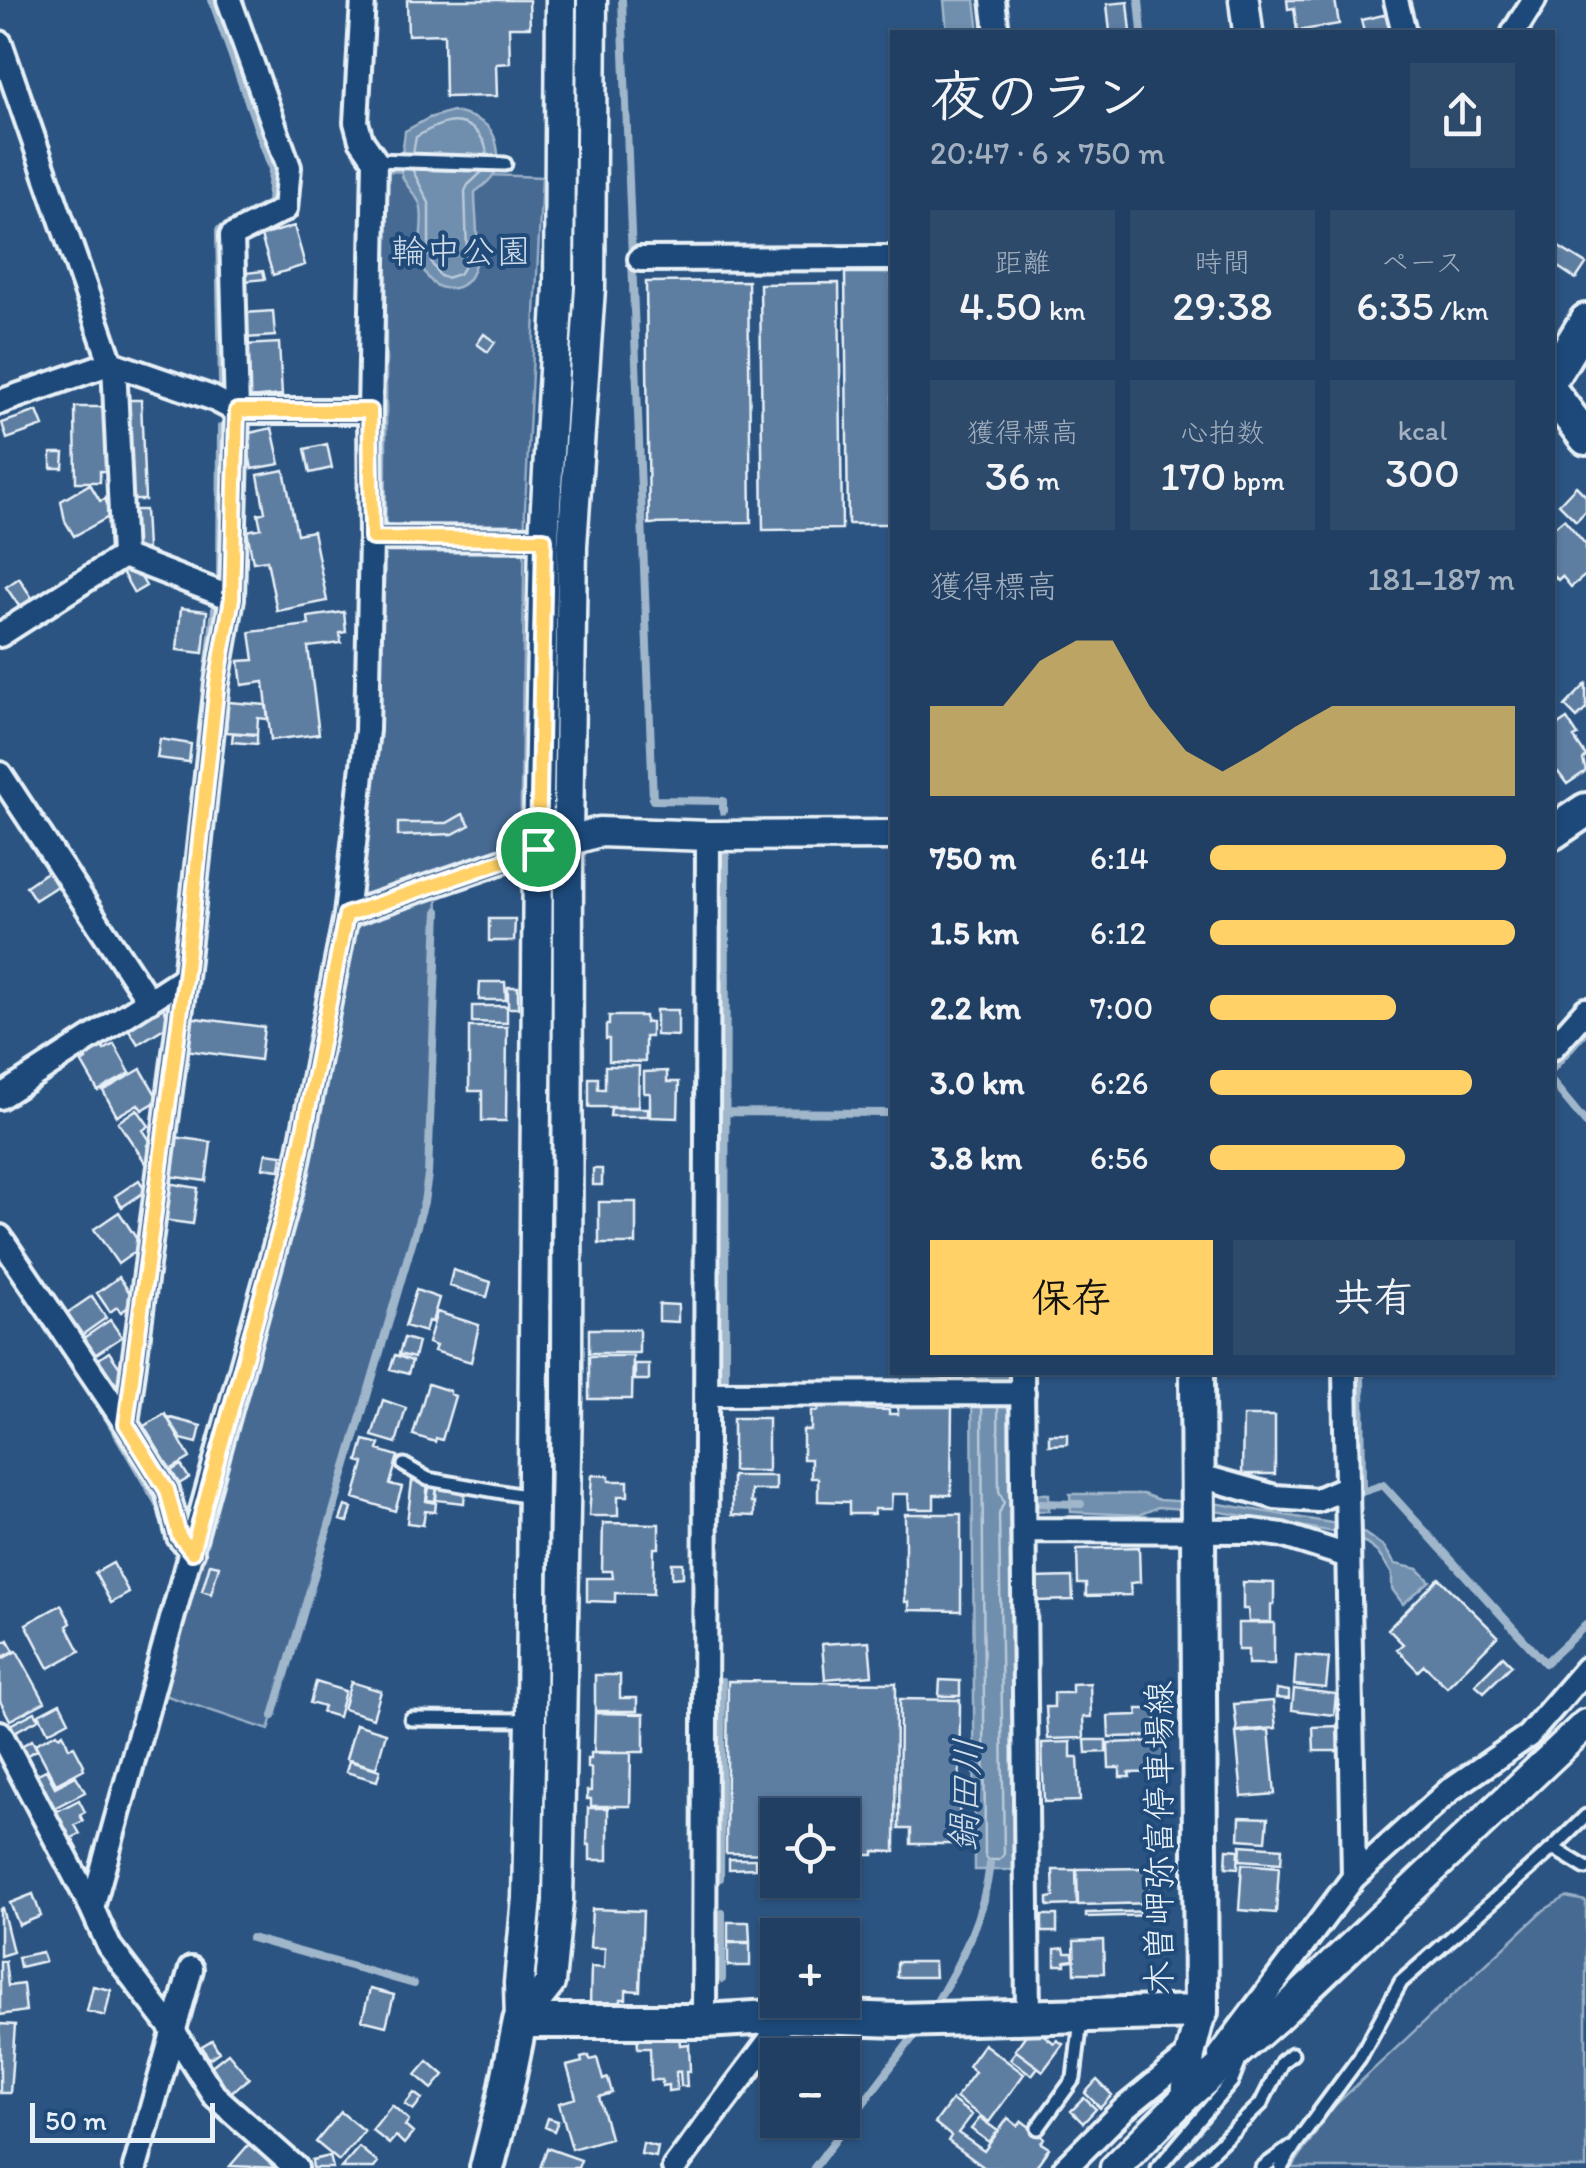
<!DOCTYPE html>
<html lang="ja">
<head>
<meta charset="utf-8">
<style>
	body { margin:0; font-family:Itim,"Klee One",sans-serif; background:#2d4a6b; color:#f1f3f6; height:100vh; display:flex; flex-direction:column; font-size:38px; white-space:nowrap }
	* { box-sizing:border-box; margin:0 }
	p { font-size:32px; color:#a2afbe }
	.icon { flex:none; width:55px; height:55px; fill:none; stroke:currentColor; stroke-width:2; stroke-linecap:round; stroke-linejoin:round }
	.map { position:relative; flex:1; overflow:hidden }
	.panel { position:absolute; left:890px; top:30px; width:665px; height:1345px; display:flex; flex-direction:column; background:#203f62; border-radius:0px; box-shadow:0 2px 8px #0004,0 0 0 2px #3d5877 }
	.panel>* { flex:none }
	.buttons { position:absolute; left:760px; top:1798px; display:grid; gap:20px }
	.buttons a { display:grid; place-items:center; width:100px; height:100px; border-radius:0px; background:#203f62; box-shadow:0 2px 8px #0004,0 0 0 2px #3d5877; font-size:50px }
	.scale { position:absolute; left:30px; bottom:25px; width:185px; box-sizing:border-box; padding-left:10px; border:5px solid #e8f1f8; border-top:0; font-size:28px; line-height:35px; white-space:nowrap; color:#e8f1f8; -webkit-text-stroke:8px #1f4a7a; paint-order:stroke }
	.pin { position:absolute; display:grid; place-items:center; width:85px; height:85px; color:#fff; margin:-42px; border:5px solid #fff; border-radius:50%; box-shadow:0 2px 10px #0007 }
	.round { display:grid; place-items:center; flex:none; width:105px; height:105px; border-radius:0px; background:#2d4a6b }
	.head { display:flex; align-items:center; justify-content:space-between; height:170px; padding:0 40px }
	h1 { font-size:55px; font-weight:600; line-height:75px }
	.metrics { display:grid; grid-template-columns:repeat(3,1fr); gap:15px; height:170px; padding:10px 40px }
	.metrics div { display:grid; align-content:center; border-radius:0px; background:#2d4a6b; text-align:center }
	.metrics b { font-size:42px; font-weight:600 }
	.metrics small { font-size:28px; font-weight:400 }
	.metrics p { font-size:28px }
	.chart { height:280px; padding:20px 40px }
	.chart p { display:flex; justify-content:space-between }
	.chart svg { width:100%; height:180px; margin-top:10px; fill:#ffd166; opacity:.7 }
	.primary-button { display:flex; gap:20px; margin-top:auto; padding:20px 40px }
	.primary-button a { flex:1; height:115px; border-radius:0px; background:#ffd166; color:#111; font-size:40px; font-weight:600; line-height:115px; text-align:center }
	.primary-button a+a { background:#2d4a6b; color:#f1f3f6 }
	ul { padding:0 40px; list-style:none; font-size:32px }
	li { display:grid; grid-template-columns:160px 120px 1fr; align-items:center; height:75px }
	li i { height:25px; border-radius:12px; background:#ffd166 }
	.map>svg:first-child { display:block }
	.green { fill:#476b93; stroke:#98aec6; stroke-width:2.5 }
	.water { fill:#708ead; stroke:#a0b6cb; stroke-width:2.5 }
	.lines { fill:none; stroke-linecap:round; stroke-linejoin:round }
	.shore { stroke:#b8c9da; stroke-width:2.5 }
	.stream { stroke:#a0b6cb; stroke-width:8 }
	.building { fill:#5d7da1; stroke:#e8f1f8; stroke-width:2.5 }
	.service-casing { stroke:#e8f1f8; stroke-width:19 }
	.minor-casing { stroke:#e8f1f8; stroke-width:30 }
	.tertiary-casing { stroke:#e8f1f8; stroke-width:35 }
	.secondary-casing { stroke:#e8f1f8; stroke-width:40 }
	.service { stroke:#1f4a7a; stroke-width:11 }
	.minor { stroke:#1f4a7a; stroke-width:22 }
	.tertiary { stroke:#1f4a7a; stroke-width:28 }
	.secondary { stroke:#1f4a7a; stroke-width:32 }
	.route-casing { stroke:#fff; stroke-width:20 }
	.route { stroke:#ffd166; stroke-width:12 }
	.labels { text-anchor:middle; stroke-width:8; stroke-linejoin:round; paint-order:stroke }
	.park-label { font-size:35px; fill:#d0dde9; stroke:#1f4a7a }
	.street-label { font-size:35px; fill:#e8f1f8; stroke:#1f4a7a }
	.water-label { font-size:38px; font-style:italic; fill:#d0dde9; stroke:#1f4a7a }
</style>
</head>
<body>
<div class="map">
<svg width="1586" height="2168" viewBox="0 0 1586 2168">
	<rect width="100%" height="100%" fill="#2b5482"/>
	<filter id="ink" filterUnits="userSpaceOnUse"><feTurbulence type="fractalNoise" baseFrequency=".01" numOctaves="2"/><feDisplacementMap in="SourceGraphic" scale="20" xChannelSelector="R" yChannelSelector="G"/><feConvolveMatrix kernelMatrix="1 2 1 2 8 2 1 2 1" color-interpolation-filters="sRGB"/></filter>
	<g filter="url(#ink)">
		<path class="green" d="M385 171 542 177 525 509 520 867 437 890 438 911 428 1175 424 1202 269 1730 164 1695C220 1484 283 1275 327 1062 339 1006 353 950 360 894 393 654 386 412 385 171Z
			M1566 1897 1586 1901V2168H1292L1332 2108 1544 1910Z"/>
		<path class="water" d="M944 0H975L979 32H947Z
			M452 111C464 115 480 118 489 128 497 137 500 157 497 168 494 178 483 186 475 192 474 219 491 295 443 288 433 286 426 276 422 266 415 247 426 224 420 204 416 195 407 187 403 178 398 166 404 145 405 131L429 118Z
			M972 1373H1008L1009 1493 1049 1494V1511L1009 1512 1014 1870H975Z
			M1070 1494H1143L1159 1500 1220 1504 1355 1527 1384 1547 1395 1564 1418 1569 1430 1581 1403 1604 1392 1589V1574L1387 1566 1377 1552 1356 1536 1221 1512 1158 1507 1139 1515 1071 1512Z"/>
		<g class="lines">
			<path class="shore" d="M413 153 416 137C426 131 436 125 447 123 468 119 486 135 487 155
				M412 169 429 203V253L432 264 440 276 446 278 459 274 465 265 467 252 465 191 468 185 483 171
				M982 1407 985 1855 988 1860H999L1004 1855 999 1514 1004 1502 999 1491 998 1407"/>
			<path class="stream" d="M212 0 272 169 270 203 219 230 222 384
				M622 0 653 800 723 801V811
				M1139 0 1142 32
				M220 585 221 427
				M207 678 215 609
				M1552 1069 1586 1030
				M1552 1082 1586 1123
				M726 1112 892 1113
				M46 1326 109 1420 163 1512
				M1361 1372 1362 1492 1383 1485 1545 1663 1586 1625
				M725 1378 726 856
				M1040 1503 1081 1504
				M273 1716 424 1202 428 1175 438 911
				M720 1878 722 1681
				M251 1938 414 1984
				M722 1979V1913
				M933 2008C960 1964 984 1916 990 1864
				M814 2168 920 2028"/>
		</g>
		<path class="building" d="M407 0H529L530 27H509L510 63 496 64 497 96 445 97 444 34 408 35Z
			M1287 0H1335L1339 24 1297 31 1294 8 1288 9Z
			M1128 2 1131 32H1110L1107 4Z
			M1388 14 1392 32H1364L1361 20Z
			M294 226 305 265 273 275 261 236Z
			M1554 244 1586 264 1576 279 1552 263Z
			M263 271 265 279 246 281 245 273Z
			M845 273H892V524H848Z
			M748 281 751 522 649 524 646 282Z
			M839 283 842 529 763 530 760 284Z
			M273 311 275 336 246 338 244 313Z
			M484 334 495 342 488 352 477 344Z
			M279 343 282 395 248 398 244 345Z
			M122 400H141L145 500H126Z
			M75 407H107L108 471H100V482H76Z
			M37 411 43 426 7 439 2 423Z
			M272 428 280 464 252 469 245 434Z
			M327 444 332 468 310 473 305 449Z
			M51 453H64L63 468H51Z
			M284 470 297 534 313 531 327 601 277 611 267 560 253 562 247 531 261 528 258 514 265 512 258 475Z
			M90 484 100 501 105 499 114 514 74 536 65 521 61 501Z
			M1576 486 1586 496V511L1576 521 1559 504Z
			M129 510H145L147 549 131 550Z
			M1564 519 1586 545V575L1571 587 1562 576 1558 580 1552 574V529Z
			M134 565 146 586 134 593 122 572Z
			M19 578 36 604 23 612 6 587Z
			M181 608 207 611 203 653 177 650Z
			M344 612 346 632 340 633 341 643 308 647 319 734 271 740 264 682 242 685 239 661 254 660 250 632 309 625 308 617Z
			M1586 684V709L1577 718 1565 706Z
			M228 702 266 705 268 719 258 718 257 734 226 732Z
			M1567 719 1578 736 1574 738 1586 756 1583 760 1586 771 1567 784 1558 772 1552 776V729Z
			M233 733 257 735V744L232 742Z
			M160 739 191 744 189 762 157 758Z
			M463 814 470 825 453 834 398 836V823H447Z
			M48 871 57 886 35 900 26 886Z
			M489 919H515L514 941H489Z
			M480 982H505L506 1000H479Z
			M508 987H518V1008H508Z
			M162 1006 172 1023 138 1044 127 1027Z
			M472 1006H507V1023L472 1022Z
			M656 1010H678V1036L656 1035Z
			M609 1016H645V1023L651 1022V1037H645V1062L609 1061V1039H606V1025H609Z
			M188 1017 264 1027 260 1060 185 1050Z
			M469 1027H507L506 1121H482V1091H469Z
			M114 1044 130 1073 98 1091 82 1063 86 1060 84 1057 102 1047 104 1050Z
			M605 1066H639L638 1107H589V1078H598V1089H605Z
			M141 1069 159 1100 142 1110 138 1104 117 1116 103 1091Z
			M667 1071V1082H679L678 1118 650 1117V1093H644V1072Z
			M611 1108H648V1116H610Z
			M137 1109 149 1126 143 1130 151 1142 147 1146 154 1156 145 1162 118 1122Z
			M174 1137 211 1142 206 1181 169 1176Z
			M266 1153 282 1155 280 1170 263 1168Z
			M593 1169H602V1185H593Z
			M139 1180 146 1191 122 1207 115 1196Z
			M168 1183 198 1188 193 1224 163 1220Z
			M599 1202H636V1244H599Z
			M119 1212 142 1247 118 1264 94 1229Z
			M453 1270 491 1282 487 1297 449 1286Z
			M119 1277 136 1302 121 1312 117 1307 110 1312 97 1293Z
			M416 1290 439 1298 432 1322 428 1321 425 1332 405 1326Z
			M92 1296 106 1318 79 1337 64 1315Z
			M659 1304 678 1305V1322L659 1321Z
			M437 1312 479 1325 471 1362 434 1351 436 1346 428 1343Z
			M110 1320 122 1337 93 1356 82 1339Z
			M589 1329H639V1353H589Z
			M404 1338 418 1342 414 1358 399 1354Z
			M109 1352 127 1378 114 1387 96 1361Z
			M395 1355 412 1361 408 1374 390 1369Z
			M589 1356H633L632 1399H589Z
			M635 1364H649V1380H635Z
			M428 1384 450 1391V1394L455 1396 442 1440 436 1438 435 1442 413 1435Z
			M383 1400 406 1408 396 1443 372 1436Z
			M818 1404H853L852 1409 889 1410V1414H898V1405H952L951 1495H934V1509H909L908 1494H892L891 1509H874V1514H849V1502L818 1501V1478H811V1459H803V1430H811V1411H818Z
			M165 1414 190 1458 163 1474 137 1430Z
			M1243 1416H1275V1474H1242Z
			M167 1417 201 1426 197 1443 181 1439Z
			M733 1418H768V1471H733Z
			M1049 1434H1067V1444L1049 1445Z
			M364 1440 380 1444 378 1450 398 1456 390 1484 402 1487 395 1511 354 1498 364 1463 358 1461Z
			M181 1465 189 1478 172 1488 164 1475Z
			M592 1475 609 1476V1481H628V1496H618V1516H589Z
			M732 1476H776V1490H751V1503H754V1516L732 1515Z
			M412 1481 428 1483 426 1501 436 1503 435 1512 425 1511 423 1525 407 1523Z
			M429 1487H437L435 1501 427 1500Z
			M437 1487 465 1491 464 1503 436 1500Z
			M345 1506 352 1508 348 1522 340 1520Z
			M905 1514H961V1611L909 1610V1602H905Z
			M603 1523 659 1524V1548H654L653 1594 615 1593V1602L587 1601V1578H613L612 1571H602Z
			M1139 1547 1140 1582 1130 1583 1131 1595 1086 1596V1584H1078L1077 1549Z
			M113 1563 129 1593 111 1603 95 1573Z
			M672 1563H683V1577L672 1578Z
			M210 1564 219 1566 211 1594 202 1591Z
			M1072 1577 1073 1600 1035 1601 1034 1578Z
			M1439 1578 1498 1636 1447 1687 1424 1665 1418 1671 1397 1649 1403 1644 1388 1629Z
			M1243 1582 1274 1583V1605H1271V1622H1249L1248 1609H1243Z
			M61 1605 71 1623 67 1626 80 1651 49 1668 26 1624Z
			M1238 1623H1274V1664H1248V1650H1238Z
			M8 1640 14 1651 3 1657 0 1644Z
			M869 1641 872 1675 825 1679 822 1644Z
			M17 1651 45 1702 10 1720 0 1701V1660Z
			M1296 1655 1329 1658 1326 1688 1294 1685Z
			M1503 1656 1512 1665 1484 1692 1475 1684Z
			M595 1675H620V1698H637V1711H595Z
			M940 1680 960 1681V1696H939Z
			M728 1681 896 1683 895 1852 874 1851V1855H842V1815H778V1854L726 1853Z
			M316 1682 345 1691 338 1717 322 1712 324 1707 310 1703Z
			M351 1682 381 1691 373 1718 343 1709Z
			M1090 1683 1091 1717H1083L1084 1738 1048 1739 1046 1707H1054V1693H1072V1684Z
			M1277 1689 1289 1691V1699L1276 1698Z
			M1294 1689 1336 1694 1334 1715 1292 1710Z
			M900 1699 960 1700 959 1844H911V1829H899Z
			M1273 1701 1276 1728 1237 1731 1234 1704Z
			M60 1703 69 1721 48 1732 39 1714Z
			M1137 1709H1156L1157 1736 1109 1737 1108 1716 1138 1715Z
			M35 1712 39 1719 12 1733 8 1726Z
			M595 1713 644 1714V1752H594Z
			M356 1724 386 1733 376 1768 346 1759Z
			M1337 1726 1338 1751H1314L1313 1727Z
			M1269 1730 1275 1794 1242 1797 1236 1733Z
			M57 1733 59 1736 63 1733 69 1748 74 1746 84 1765 83 1766 84 1769 56 1784 35 1744Z
			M32 1740 37 1750 21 1758 16 1749Z
			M1085 1740H1106V1752L1086 1753Z
			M1165 1741V1772L1129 1773 1130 1777H1120V1768H1109L1108 1743Z
			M1071 1742V1757H1078L1080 1801 1044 1802 1042 1743Z
			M591 1753H631L630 1806H591V1799H587V1791H591V1768H587V1759H591Z
			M349 1761 380 1770 377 1781 346 1772Z
			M46 1770 55 1787 76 1776 85 1792 54 1808 48 1797 42 1801 30 1778Z
			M79 1800 85 1812 80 1815 83 1821 75 1825 80 1834 72 1838 78 1849 68 1854 48 1816Z
			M588 1808H608V1860H590V1845H587Z
			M1240 1817 1268 1818 1266 1841 1239 1839Z
			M1241 1845 1282 1848 1281 1863 1240 1860Z
			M1227 1849 1239 1850 1238 1868 1226 1867Z
			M729 1859H755V1868L729 1869Z
			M1242 1864 1279 1867 1276 1913 1239 1910Z
			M1148 1868 1149 1892 1155 1891V1903L1078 1905 1077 1869Z
			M1053 1870H1076L1077 1905 1048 1906V1898L1054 1897Z
			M33 1894 41 1916 19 1925 10 1903Z
			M2 1908 13 1952 0 1956V1909Z
			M592 1909 643 1911 640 1991 626 1990V1999H621V2005L590 2004 591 1967 604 1968 605 1948H590Z
			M1155 1911V1915L1086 1917V1913Z
			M1042 1915H1057V1932H1042Z
			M728 1922H749L750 1942H728Z
			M1103 1940 1104 1973H1075L1074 1941Z
			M728 1943H750V1966H728Z
			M1064 1948 1065 1953H1073L1074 1960 1065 1961V1965H1055V1949Z
			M42 1952 45 1961 20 1967 18 1957Z
			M0 1961H5L8 1986 23 1984 26 2011 0 2015Z
			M897 1962H934L935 1977H897Z
			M93 1986 111 1990 105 2016 87 2011Z
			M370 1989 394 1995 386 2026 362 2020Z
			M0 2024 15 2025 10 2093H0Z
			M1030 2029H1036L1054 2043 1057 2040 1063 2044 1043 2071 1015 2050Z
			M679 2030 680 2045 689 2044 690 2071H686L687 2086H681L680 2071 676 2072 677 2090 668 2091V2085L662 2086V2080H651L650 2048H638L637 2032Z
			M790 2032H799L800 2043H790Z
			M212 2040 219 2052 209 2059 202 2046Z
			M984 2044 1024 2074 989 2122 956 2098 975 2072 968 2066Z
			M1016 2051 1038 2067 1032 2075 1010 2059Z
			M228 2053 249 2078 230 2093 209 2068Z
			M589 2056 590 2060 597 2058 603 2080 608 2078 612 2093 599 2097 610 2138 572 2149 559 2103 576 2098 567 2066 582 2062 581 2058Z
			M428 2061 444 2075 432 2089 416 2075Z
			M1097 2080 1112 2095 1100 2108 1085 2093Z
			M414 2093 422 2099 413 2110 405 2104Z
			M1084 2098 1096 2109 1083 2123 1071 2111Z
			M952 2100 972 2115 958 2133 984 2151 1008 2118 1018 2126 1022 2121 1044 2138 1041 2143 1049 2148 1035 2168H985L948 2141 951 2136 935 2123Z
			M392 2105 409 2120 405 2126 413 2133 404 2144 396 2136 389 2144 372 2130Z
			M341 2112 364 2131 339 2161 316 2142Z
			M548 2118 558 2121 554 2131 545 2127Z
			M980 2118 998 2131 989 2142 971 2129Z
			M250 2143 279 2168 230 2166Z
			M643 2143 658 2147 656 2157 641 2154Z
			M359 2147 378 2163 374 2168H341Z
			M547 2148 581 2160 578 2168H540Z
			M330 2156 333 2168H313L312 2160Z"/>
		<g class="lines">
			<defs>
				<path id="service" d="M375 160 505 164
					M404 1465 428 1479 530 1497
					M411 1719 531 1720
					M1553 1848 1586 1868
					M1038 2128 1074 2078 1081 2020
					M1158 2168 1232 2081 1240 2061
					M1194 2168 1261 2104 1282 2062 1292 2054
					M1262 2168 1291 2147
					M1281 2168 1295 2145 1360 2057 1401 1982 1553 1848 1586 1816"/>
				<path id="minor" d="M993 0 997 32
					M1396 0 1404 32
					M1514 32 1534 0
					M0 43 111 363
					M640 259 892 258
					M114 364 123 556
					M0 402 111 363 212 398 237 411H370
					M371 538 544 539
					M123 556 232 598
					M0 635 123 556
					M0 774 149 1001
					M346 915 538 849
					M1552 1048 1586 1010
					M0 1097 185 977
					M0 1237 126 1424
					M1022 1372 1028 2017
					M1345 1372 1354 1877
					M706 1394 1023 1393
					M1197 1475 1275 1497 1317 1500 1347 1487
					M1024 1530 1253 1531 1282 1535 1348 1556
					M192 1552 179 1537 167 1490 126 1424 185 977 217 683 232 598 237 411 232 236 285 209 289 167 229 0
					M0 1733 92 1908 109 1946 173 2030 214 2095 296 2168
					M92 1908 296 1171 346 915 367 730 371 538 370 411 375 160 361 140 356 122 363 0
					M704 2021 708 836
					M1220 2055 1354 1877 1451 1789 1528 1736 1586 1669
					M135 2168 191 1969
					M674 2168 788 2016
					M1065 2168 1125 2108 1190 2055"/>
				<path id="tertiary" d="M1244 0 1248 32
					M551 846 599 832 708 836 892 835
					M520 2021 550 1983 558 1901 567 1398 568 841 572 545 590 288 592 0
					M520 2021 519 1983 527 1898 531 1720 538 849 544 539 559 287 561 0
					M1186 2097 1190 2055 1201 2012
					M1115 2168 1186 2097 1275 2019 1586 1724"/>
				<path id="secondary" d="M1552 377 1586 321
					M1552 393 1586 438
					M1552 833 1586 810
					M487 2168 504 2100 520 2021H704L788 2016 898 2020 1201 2012 1197 1372"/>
			</defs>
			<use href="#service" class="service-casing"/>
			<use href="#minor" class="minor-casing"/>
			<use href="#tertiary" class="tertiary-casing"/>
			<use href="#secondary" class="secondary-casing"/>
			<use href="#service" class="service"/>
			<use href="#minor" class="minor"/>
			<use href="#tertiary" class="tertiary"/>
			<use href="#secondary" class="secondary"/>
		</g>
	</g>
	<g class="lines" filter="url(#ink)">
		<defs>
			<path id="route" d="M237 411H370L372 538 544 539 538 849 346 915 296 1171 192 1552 179 1536 167 1490 126 1424 185 978 217 683 232 598Z"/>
		</defs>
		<use href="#route" class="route-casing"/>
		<use href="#route" class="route"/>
	</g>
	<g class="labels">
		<g class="park-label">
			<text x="461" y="263">輪中公園</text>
		</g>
		<g class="street-label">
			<text transform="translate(1159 1838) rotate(-90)" y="12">木曽岬弥富停車場線</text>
		</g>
		<g class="water-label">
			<text transform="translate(965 1795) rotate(-87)" y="13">鍋田川</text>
		</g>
	</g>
</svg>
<div class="buttons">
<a><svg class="icon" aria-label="locate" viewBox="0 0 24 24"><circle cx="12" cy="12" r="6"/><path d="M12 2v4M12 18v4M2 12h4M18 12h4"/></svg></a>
<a>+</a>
<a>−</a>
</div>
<div class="scale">50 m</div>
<div class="pin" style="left:538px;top:849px;background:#1e9e55"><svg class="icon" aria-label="arrive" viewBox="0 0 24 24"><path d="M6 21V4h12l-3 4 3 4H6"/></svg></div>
<section class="panel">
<div class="head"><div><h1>夜のラン</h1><p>20:47 · 6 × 750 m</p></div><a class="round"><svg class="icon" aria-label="share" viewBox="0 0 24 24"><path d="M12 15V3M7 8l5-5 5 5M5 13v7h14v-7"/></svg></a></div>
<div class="metrics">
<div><p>距離</p><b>4.50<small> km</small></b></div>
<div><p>時間</p><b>29:38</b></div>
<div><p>ペース</p><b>6:35<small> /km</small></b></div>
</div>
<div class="metrics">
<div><p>獲得標高</p><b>36<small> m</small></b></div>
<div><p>心拍数</p><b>170<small> bpm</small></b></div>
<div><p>kcal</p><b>300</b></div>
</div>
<div class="chart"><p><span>獲得標高</span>181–187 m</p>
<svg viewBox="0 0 160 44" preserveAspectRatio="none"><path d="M0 44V22L10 22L20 22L30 11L40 6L50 6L60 22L70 33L80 38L90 33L100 27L110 22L120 22L130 22L140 22L150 22L160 22V44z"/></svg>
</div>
<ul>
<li><b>750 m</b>6:14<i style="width:97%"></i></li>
<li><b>1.5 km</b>6:12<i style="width:100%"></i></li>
<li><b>2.2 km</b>7:00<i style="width:61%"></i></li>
<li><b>3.0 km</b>6:26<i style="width:86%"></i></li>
<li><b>3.8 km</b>6:56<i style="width:64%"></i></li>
</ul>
<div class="primary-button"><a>保存</a><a>共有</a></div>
</section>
</div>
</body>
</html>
